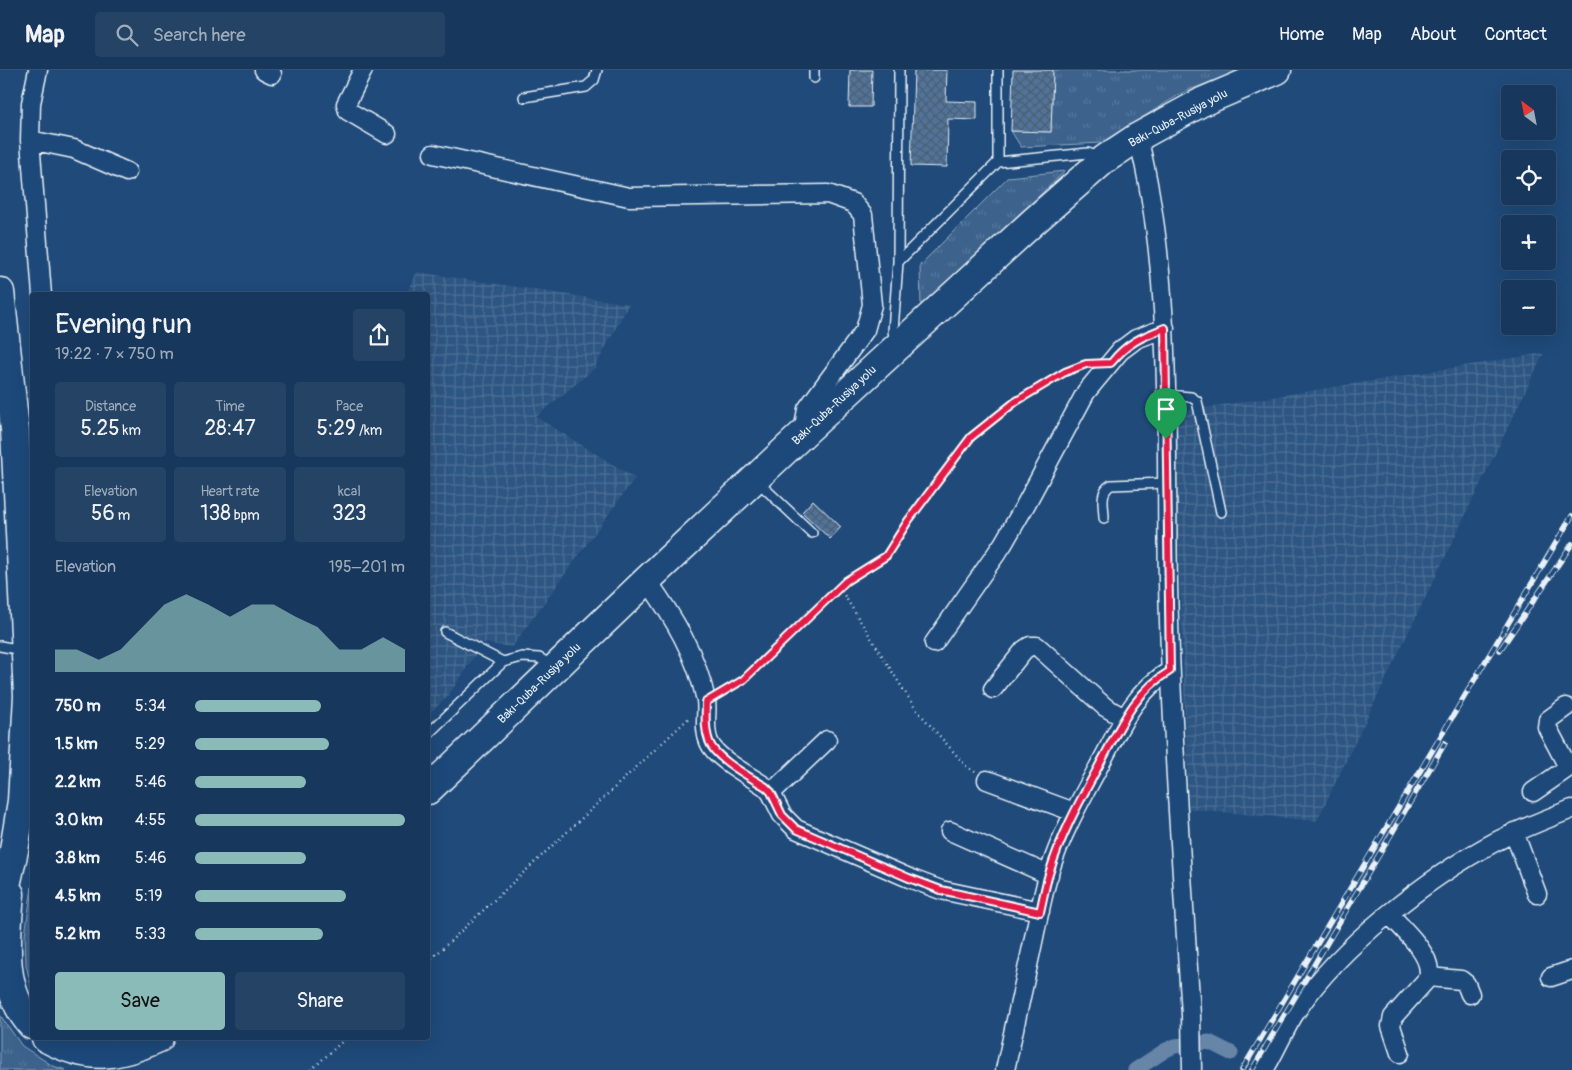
<!DOCTYPE html>
<html lang="en">
<head>
<meta charset="utf-8">
<style>
	body { margin:0; font-family:Pangolin,sans-serif; background:#244365; color:#f1f3f6; height:100vh; display:flex; flex-direction:column; font-size:19px; white-space:nowrap }
	* { box-sizing:border-box; margin:0 }
	p { font-size:16px; color:#9eacbb }
	.icon { flex:none; width:28px; height:28px; fill:none; stroke:currentColor; stroke-width:2; stroke-linecap:round; stroke-linejoin:round }
	.map { position:relative; flex:1; overflow:hidden }
	.panel { position:absolute; left:30px; top:222px; width:400px; height:748px; display:flex; flex-direction:column; background:#17385c; border-radius:5px; box-shadow:0 5px 20px #0002,0 0 0 1px #365272 }
	.panel>* { flex:none }
	.needle { width:32px; rotate:328deg }
	.controls { position:absolute; left:1501px; top:15px; display:grid; gap:10px }
	.controls a { display:grid; place-items:center; width:55px; height:55px; border-radius:5px; background:#17385c; box-shadow:0 5px 20px #0002,0 0 0 1px #365272; font-size:25px }
	.pin { position:absolute; display:grid; place-items:center; width:42px; height:42px; color:#fff; margin:-51px -21px; border-radius:50% 50% 50% 0; rotate:-45deg; box-shadow:0 0 5px #0007 }
	.pin .icon { rotate:45deg }
	.round { display:grid; place-items:center; flex:none; width:52px; height:52px; border-radius:5px; background:#244365 }
	.headline { display:flex; align-items:center; justify-content:space-between; height:85px; padding:0 25px }
	h1 { font-size:28px; font-weight:600; line-height:38px }
	.metrics { display:grid; grid-template-columns:repeat(3,1fr); gap:8px; height:85px; padding:5px 25px }
	.metrics div { display:grid; align-content:center; border-radius:5px; background:#244365; text-align:center }
	.metrics b { font-size:21px; font-weight:600 }
	.metrics small { font-size:14px; font-weight:400 }
	.metrics p { font-size:14px }
	.chart { height:140px; padding:10px 25px }
	.chart p { display:flex; justify-content:space-between }
	.chart svg { width:100%; height:90px; margin-top:5px; fill:#8bbbb9; opacity:.7 }
	.primary-button { display:flex; gap:10px; margin-top:auto; padding:10px 25px }
	.primary-button a { flex:1; height:58px; border-radius:5px; background:#8bbbb9; color:#111; font-size:20px; font-weight:600; line-height:58px; text-align:center }
	.primary-button a+a { background:#244365; color:#f1f3f6 }
	ul { padding:0 25px; list-style:none; font-size:16px }
	li { display:grid; grid-template-columns:80px 60px 1fr; align-items:center; height:38px }
	li i { height:12px; border-radius:6px; background:#8bbbb9 }
	header { display:flex; align-items:center; gap:30px; box-sizing:border-box; height:70px; padding:0 25px; background:#17385c; border-bottom:1px solid #365272 }
	header strong { font-size:24px }
	nav { display:flex; gap:28px; margin-inline-start:auto; font-size:18px }
	.search { width:350px; height:45px; background:#244365; display:flex; align-items:center; gap:12px; box-sizing:border-box; padding:0 18px; border-radius:5px; color:#9eacbb; font-size:19px }
	.map>svg:first-child { display:block }
	.industrial { fill:url(#industrial-grid) }
	.grass { fill:url(#grass-tufts); stroke:#92aac2 }
	.lines { fill:none; stroke-linecap:round; stroke-linejoin:round }
	.canal { stroke:#6685a7; stroke-width:15 }
	.building { fill:url(#building-cross-hatch); stroke:#e8f1f8 }
	.service-casing { stroke:#e8f1f8; stroke-width:12 }
	.minor-casing { stroke:#e8f1f8; stroke-width:21 }
	.trunk-casing { stroke:#e8f1f8; stroke-width:31 }
	.path { stroke:#e8f1f8; stroke-width:2.5; stroke-dasharray:1 4; stroke-linecap:butt }
	.service { stroke:#1f4a7a; stroke-width:9 }
	.minor { stroke:#1f4a7a; stroke-width:18 }
	.trunk { stroke:#1f4a7a; stroke-width:28 }
	.rail-casing { stroke:#e8f1f8; stroke-width:5.5 }
	.rail { stroke:#1f4a7a; stroke-width:4; stroke-dasharray:11; stroke-linecap:butt }
	.route-casing { stroke:#fff; stroke-width:10 }
	.route { stroke:#e11d48; stroke-width:6 }
	.labels { text-anchor:middle; stroke-width:4.5; stroke-linejoin:round; paint-order:stroke }
	.street-label { font-size:12px; fill:#e8f1f8; stroke:#1f4a7a }
</style>
</head>
<body>
<header>
<strong>Map</strong>
<div class="search"><svg class="icon" aria-label="search" viewBox="0 0 24 24"><circle cx="10" cy="10" r="6"/><path d="M15 15l6 6"/></svg>Search here</div>
<nav><a>Home</a><a>Map</a><a>About</a><a>Contact</a></nav>
</header>
<div class="map">
<svg width="1572" height="1000" viewBox="0 0 1572 1000">
	<defs>
		<pattern id="industrial-grid" width="8" height="8" patternUnits="userSpaceOnUse" patternTransform="scale(1.25)"><rect width="8" height="8" fill="#2e5683"/><path d="M0 4h8M4 0v8" fill="none" stroke="#4c6f95"/></pattern>
		<pattern id="grass-tufts" width="24" height="20" patternUnits="userSpaceOnUse" patternTransform="scale(1.25)"><rect width="24" height="20" fill="#3c628c"/><path d="M3 7l-1-3M5 7V3M7 7l1-3M15 17l-1-3M17 17v-4M19 17l1-3" fill="none" stroke="#58799d"/></pattern>
		<pattern id="building-cross-hatch" width="8" height="8" patternUnits="userSpaceOnUse" patternTransform="scale(1.25)"><rect width="8" height="8" fill="#517399"/><path d="M0 0l8 8M0 8l8-8" fill="none" stroke="#4c5e72"/></pattern>
	</defs>
	<rect width="100%" height="100%" fill="#1f4a7a"/>
	<filter id="ink" filterUnits="userSpaceOnUse"><feTurbulence type="fractalNoise" baseFrequency=".02" numOctaves="2"/><feDisplacementMap in="SourceGraphic" scale="10" xChannelSelector="R" yChannelSelector="G"/><feConvolveMatrix kernelMatrix="1 2 1 2 8 2 1 2 1" color-interpolation-filters="sRGB"/></filter>
	<g filter="url(#ink)">
		<path class="industrial" d="M417 202 629 234 594 299 536 347 635 408 512 577 483 573 449 625 428 645V225H406Z
			M1544 283 1317 751 1189 739 1173 343Z"/>
		<path class="grass" d="M1053 0H1240L1182 23 1101 73 1021 77 1011 61 1051 62Z
			M1065 101 921 239 920 195 1008 107Z
			M32 817V919L26 895 25 865Z
			M0 945 22 976 53 996 66 1000H0Z"/>
		<g class="lines">
			<path class="canal" d="M1135 1000 1166 980 1175 976 1209 972 1231 983"/>
		</g>
		<path class="building" d="M850 0H872L871 37H849Z
			M914 0H947L946 31 977 32V50L948 49 947 97 911 96Z
			M1013 0H1053L1051 62 1011 61Z
			M813 430 841 457 830 469 802 442Z"/>
		<g class="lines">
			<defs>
				<path id="service" d="M998 0V92
					M814 8V0
					M524 27 586 17 594 10 597 0
					M898 192 998 92 1088 83 1101 88
					M895 272 893 261 898 192 899 0
					M1166 325 1191 327 1197 331 1221 442
					M757 411 812 463
					M1104 448C1104 436 1099 422 1111 415L1166 413
					M445 562 503 592
					M0 576 22 580
					M428 664 503 592 522 587 539 588 553 596"/>
				<path id="minor" d="M38 0 31 33 30 70 42 225
					M264 0 272 4
					M363 0 346 34 348 41 387 64
					M1138 67C1174 210 1165 365 1168 512 1171 657 1182 801 1191 945L1192 1000
					M30 70 74 79 127 102
					M433 84 629 127 828 124 853 133 863 145 872 235 865 260 807 339 805 351 808 359
					M647 510C674 548 696 584 706 630 708 644 703 658 709 672 716 689 750 706 766 717L771 723 782 745 796 759 909 808 941 820 1040 841
					M934 573 1003 474 1026 434 1086 322 1120 281 1136 269 1165 258
					M993 619 1024 580 1030 576H1037L1105 637 1124 648
					M1566 637 1548 650 1547 657 1568 697
					M987 710 1074 742
					M1533 722 1572 695
					M771 723 827 670
					M950 761 1049 805
					M1514 762 1537 824
					M1389 844C1401 857 1424 878 1428 895 1429 899 1429 904 1429 907L1393 947 1391 956 1400 983
					M1429 907 1461 910 1466 914 1470 924
					M1551 907 1572 900
					M1005 1000C1014 959 1023 918 1032 877 1037 853 1042 827 1049 803 1062 761 1085 722 1106 683 1122 652 1138 619 1170 601
					M1264 1000C1276 981 1284 959 1297 940 1340 876 1427 808 1495 772 1520 759 1546 749 1572 739"/>
				<path id="trunk" d="M0 222 15 360 28 626 22 731 14 780 0 842
					M428 720 647 510 808 359 1033 152 1105 89 1138 67 1202 32 1277 0
					M10 824C6 870 0 920 32 955
					M46 968C88 991 117 987 159 968"/>
			</defs>
			<use href="#service" class="service-casing"/>
			<use href="#minor" class="minor-casing"/>
			<use href="#trunk" class="trunk-casing"/>
			<path class="path" d="M839 517 915 638 966 696 975 702
				M720 624 743 610 846 511 886 486 909 451 971 367 1015 332 1065 302 1087 294
				M428 892 690 647
				M311 1000 346 968"/>
			<use href="#service" class="service"/>
			<use href="#minor" class="minor"/>
			<use href="#trunk" class="trunk"/>
			<defs>
				<path id="rail" d="M1500 580 1572 474
					M1242 1000 1572 446
					M1252 1000 1445 673"/>
			</defs>
			<use href="#rail" class="rail-casing"/>
			<use href="#rail" class="rail"/>
		</g>
	</g>
	<g class="lines" filter="url(#ink)">
		<defs>
			<path id="route" d="M1165 258 1170 601C1135 621 1120 657 1102 690 1082 727 1061 764 1049 804 1045 817 1043 829 1040 842L941 820 909 808 796 759 782 745 771 722 766 717C750 707 714 688 709 671 704 658 706 645 706 632L743 610 846 511 886 486 908 451 971 367 1015 332 1065 302 1086 294 1111 293C1127 273 1141 267 1165 258Z"/>
		</defs>
		<use href="#route" class="route-casing"/>
		<use href="#route" class="route"/>
	</g>
	<g class="labels">
		<g class="street-label">
			<text transform="translate(1178 48) rotate(-28)" y="4">Bakı-Quba-Rusiya yolu</text>
			<text transform="translate(834 335) rotate(-43)" y="4">Bakı-Quba-Rusiya yolu</text>
			<text transform="translate(539 613) rotate(-44)" y="4">Bakı-Quba-Rusiya yolu</text>
		</g>
	</g>
</svg>
<div class="controls">
<a><svg class="needle" viewBox="-14 -14 28 28"><path d="M0-13l5 13h-10z" fill="#e53935"/><path d="M0 13l5-13h-10z" fill="#9eacbb"/></svg></a>
<a><svg class="icon" aria-label="locate" viewBox="0 0 24 24"><circle cx="12" cy="12" r="6"/><path d="M12 2v4M12 18v4M2 12h4M18 12h4"/></svg></a>
<a>+</a>
<a>−</a>
</div>
<div class="pin" style="left:1166px;top:369px;background:#1e9e55"><svg class="icon" aria-label="arrive" viewBox="0 0 24 24"><path d="M6 21V4h12l-3 4 3 4H6"/></svg></div>
<section class="panel">
<div class="headline"><div><h1>Evening run</h1><p>19:22 · 7 × 750 m</p></div><a class="round"><svg class="icon" aria-label="share" viewBox="0 0 24 24"><path d="M12 15V3M7 8l5-5 5 5M5 13v7h14v-7"/></svg></a></div>
<div class="metrics">
<div><p>Distance</p><b>5.25<small> km</small></b></div>
<div><p>Time</p><b>28:47</b></div>
<div><p>Pace</p><b>5:29<small> /km</small></b></div>
</div>
<div class="metrics">
<div><p>Elevation</p><b>56<small> m</small></b></div>
<div><p>Heart rate</p><b>138<small> bpm</small></b></div>
<div><p>kcal</p><b>323</b></div>
</div>
<div class="chart"><p><span>Elevation</span>195–201 m</p>
<svg viewBox="0 0 160 44" preserveAspectRatio="none"><path d="M0 44V33L10 33L20 38L30 33L40 22L50 11L60 6L70 11L80 17L90 11L100 11L110 17L120 22L130 33L140 33L150 27L160 33V44z"/></svg>
</div>
<ul>
<li><b>750 m</b>5:34<i style="width:60%"></i></li>
<li><b>1.5 km</b>5:29<i style="width:64%"></i></li>
<li><b>2.2 km</b>5:46<i style="width:53%"></i></li>
<li><b>3.0 km</b>4:55<i style="width:100%"></i></li>
<li><b>3.8 km</b>5:46<i style="width:53%"></i></li>
<li><b>4.5 km</b>5:19<i style="width:72%"></i></li>
<li><b>5.2 km</b>5:33<i style="width:61%"></i></li>
</ul>
<div class="primary-button"><a>Save</a><a>Share</a></div>
</section>
</div>
</body>
</html>
